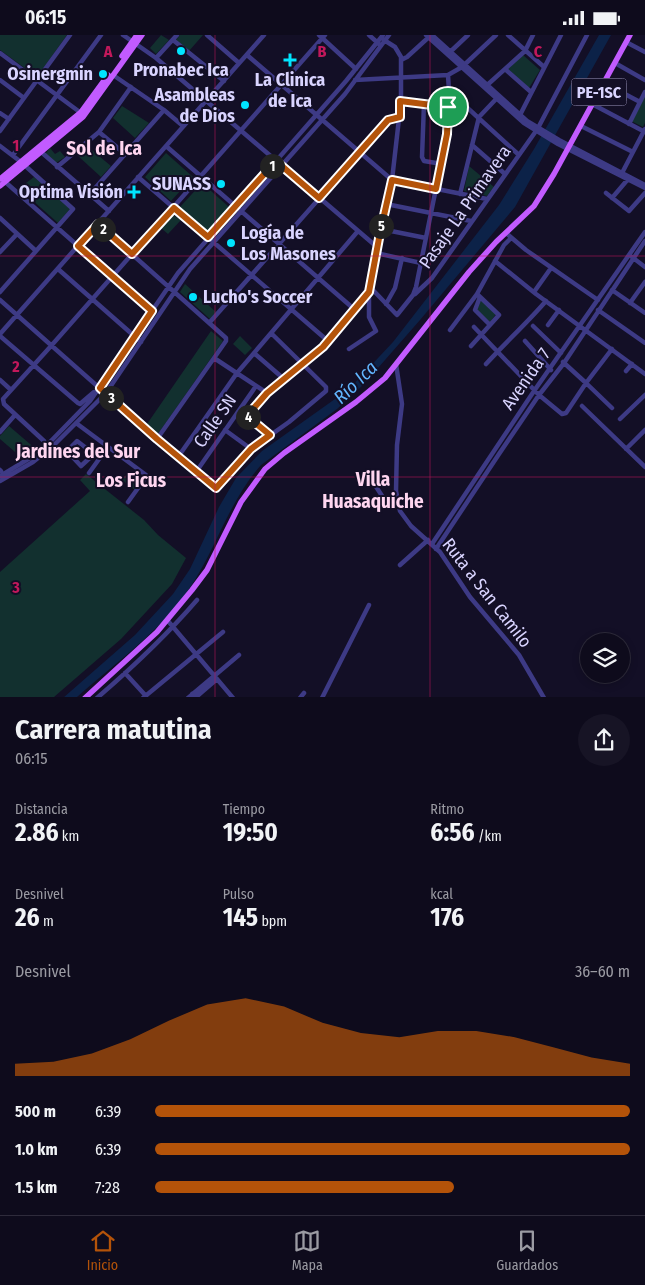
<!DOCTYPE html>
<html lang="es">
<head>
<meta charset="utf-8">
<style>
	body { margin:0; font-family:"Fira Sans Condensed",sans-serif; background:#171425; color:#f1f3f6; height:100vh; display:flex; flex-direction:column; font-size:19px; white-space:nowrap }
	* { box-sizing:border-box; margin:0 }
	p { font-size:16px; color:#9b9ba3 }
	.icon { flex:none; width:28px; height:28px; fill:none; stroke:currentColor; stroke-width:2; stroke-linecap:round; stroke-linejoin:round }
	.map { position:relative; height:662px; overflow:hidden }
	.drawer { display:flex; flex-direction:column; background:#0e0b1c; flex:1 }
	.drawer>* { flex:none }
	.tools { position:absolute; left:580px; top:598px; display:grid; gap:10px }
	.tools a { display:grid; place-items:center; width:50px; height:50px; border-radius:50%; background:#0e0b1c; box-shadow:0 2px 8px #0003,0 0 0 1px #2e2b3b; font-size:25px }
	.pin { position:absolute; display:grid; place-items:center; width:42px; height:42px; color:#fff; margin:-21px; border:2px solid #fff; border-radius:50%; box-shadow:0 1px 5px #0007 }
	.km { position:absolute; width:25px; height:25px; margin:-12px; border-radius:50%; background:#222; color:#fff; font-size:14px; line-height:25px; text-align:center }
	.round { display:grid; place-items:center; flex:none; width:52px; height:52px; border-radius:26px; background:#171425 }
	.head { display:flex; align-items:center; justify-content:space-between; height:85px; padding:0 15px }
	h1 { font-size:28px; font-weight:700; line-height:38px }
	.figures { display:grid; grid-template-columns:repeat(3,1fr); gap:8px; height:85px; padding:5px 15px }
	.figures div { display:grid; align-content:center }
	.figures b { font-size:25px; font-weight:700 }
	.figures small { font-size:14px; font-weight:400 }
	.figures p { font-size:14px }
	.chart { height:140px; padding:10px 15px }
	.chart p { display:flex; justify-content:space-between }
	.chart svg { width:100%; height:90px; margin-top:5px; fill:#b45309; opacity:.7 }
	ul { padding:0 15px; list-style:none; font-size:16px }
	li { display:grid; grid-template-columns:80px 60px 1fr; align-items:center; height:38px }
	li i { height:12px; border-radius:6px; background:#b45309 }
	.status { display:flex; justify-content:space-between; align-items:center; height:35px; padding:0 25px; background:#0e0b1c; direction:ltr }
	.status svg { height:14px; fill:currentColor }
	.menu { display:flex; justify-content:space-around; align-items:center; height:70px; border-top:1px solid #2e2b3b; background:#0e0b1c; font-size:14px; color:#9b9ba3 }
	.menu a { display:grid; justify-items:center; gap:2px }
	.menu .current { color:#b45309 }
	.map>svg:first-child { display:block }
	.green { fill:#12302f }
	.water { fill:#0c2248 }
	.lines { fill:none; stroke-linecap:round; stroke-linejoin:round }
	.minor { stroke:#3d3a85; stroke-width:4.5 }
	.major { stroke:#c25bff; stroke-width:5.5 }
	.route-casing { stroke:#fff; stroke-width:10 }
	.route { stroke:#b45309; stroke-width:6 }
	.grid { fill:none; stroke:#c2185b; stroke-width:1; stroke-opacity:0.55 }
	.poi-dot { fill:#00e5ff; stroke:#130f26; stroke-width:2 }
	.labels { text-anchor:middle; stroke-width:4; stroke-linejoin:round; paint-order:stroke }
	.shield { fill:#130f26; stroke:#9e99be; stroke-width:1 }
	.shield-label { font-size:16px; font-weight:bold; fill:#d9d4ff }
	.poi-label { font-size:18px; font-weight:bold; fill:#d9d4ff; stroke:#130f26; text-anchor:end }
	.street-label { font-size:18px; fill:#d9d4ff; stroke:#130f26 }
	.neighbourhood-label { font-size:19px; font-weight:bold; fill:#ffd6f0; stroke:#130f26 }
	.water-label { font-size:19px; font-style:italic; fill:#62b6ff; stroke:#130f26 }
	.grid-label { font-size:16px; text-anchor:middle; font-weight:bold; fill:#c2185b; stroke:#130f26; stroke-width:4; stroke-linejoin:round; paint-order:stroke }
</style>
</head>
<body>
<div class="status"><b>06:15</b><svg viewBox="0 0 49 12"><path d="M0 12V9h3v3zM5 12V6h3v6zM10 12V3h3v9zM15 12V0h3v12zM26 1h20v11H26zM47 4h2v5h-2z"/></svg></div>
<div class="map">
<svg width="645" height="663" viewBox="0 0 645 663">
	<rect width="100%" height="100%" fill="#130f26"/>
	<path class="green" d="M0 0H67L37 42 0 15Z
		M161 0 169 5 156 19 150 13Z
		M180 0H203L189 16 176 5Z
		M523 20 540 35 529 53 508 34Z
		M645 60V88L643 92 631 86Z
		M122 71 149 88 135 103 113 83Z
		M87 111 111 131 101 142 77 120Z
		M50 113 55 119 60 116 65 122 56 128 45 119Z
		M166 118 193 142 171 166 145 142Z
		M469 131 494 152 487 161 464 156Z
		M34 142 71 173 58 188 22 156 26 148Z
		M202 148 229 172 207 197 180 172Z
		M173 180 181 185 168 199 161 193Z
		M185 249 216 277 210 284 180 257Z
		M481 265 496 279 490 287 477 275Z
		M211 296 223 306 158 399 147 389Z
		M240 301 252 313 245 320 233 309Z
		M9 391 37 415 22 423 0 404V401Z
		M129 436 141 445 135 455 122 445Z
		M86 439 144 485 158 500 186 523 172 549 121 604 54 662H0V537L90 456 80 445Z"/>
	<path class="water" d="M599 0H611L515 172 420 285 364 349 337 374 261 430C228 467 216 515 189 554 159 598 115 628 77 662L63 663 135 600 173 559 190 534 219 472 236 443 262 416 349 354 393 307 499 170 534 114Z"/>
	<g class="lines">
		<path class="minor" d="M123 0 156 23 377 212
			M207 0 239 28
			M319 0 356 34
			M369 0 379 9
			M426 0 524 88 558 109 645 153
			M432 0 527 86 559 105 645 150
			M508 0 544 32
			M173 5 224 46
			M626 7 645 17
			M0 18 81 78
			M449 18 468 0
			M247 20 392 145 487 164
			M156 23 177 0
			M401 25 407 22 430 1
			M615 28 645 45
			M505 34 531 57
			M113 40 164 75 183 91
			M0 45 24 63
			M355 45 448 40 462 32 496 0
			M604 48 640 67
			M485 52 525 16 533 0
			M449 56 519 120
			M401 66 448 71
			M424 69 422 122 424 126 442 129
			M592 69 645 97
			M0 78 9 84
			M520 80 561 0
			M629 89 645 57
			M581 91 633 117
			M538 93 587 0
			M0 96 70 0
			M99 97 125 119
			M472 110 505 139
			M0 111 21 127 73 174 0 257
			M166 111 354 274
			M40 116 109 176
			M13 120 101 0
			M57 132 99 97 131 52
			M622 138 645 94
			M138 142 328 306
			M3 145 152 276
			M606 158 629 176 645 158
			M460 159 479 82 498 62
			M89 160 164 75
			M612 163 629 143
			M386 169 471 186
			M0 183 36 216
			M98 189 226 303V306L157 404
			M381 194 426 203
			M506 198 526 215 598 265
			M0 217 17 199
			M376 218 421 228
			M632 222 645 232
			M495 226 536 259 645 339
			M58 234 141 307
			M370 252 397 280 413 260 416 252 447 99 449 56 448 40
			M612 255 645 278
			M534 257 551 233
			M415 259 432 243 536 96
			M480 262 475 275 490 290
			M0 265 157 404 217 453 251 414 289 387 326 356V352L271 298
			M630 268 645 247
			M386 269 395 253 402 223
			M598 275 645 308
			M210 287 386 88 391 84 400 82
			M548 290 559 275
			M533 291 561 318
			M474 292 539 360 562 379 566 378 586 348 612 373
			M450 295 477 259 504 210 511 203
			M0 299 264 0
			M0 301 78 368 80 369 94 357H97
			M525 306 551 335
			M471 311 499 280 477 259
			M349 314 376 296 369 282V257L380 198 392 145 401 66V22L395 12 384 5
			M254 318 284 344
			M214 323 267 358
			M563 327 586 348 612 314
			M396 329 402 369 397 410 396 456 400 476 411 491 440 517 470 562 519 620 544 663
			M486 329C506 307 527 288 546 266
			M626 336 632 329
			M0 345 11 355
			M582 371 645 432
			M240 374 270 400
			M247 381 267 358 323 312 368 258
			M620 384 645 360
			M76 388 146 440V442L128 467
			M225 395 251 414
			M0 397 15 380
			M44 406 4 369 3 364 51 311 325 0
			M77 406 94 419 81 431 67 416Z
			M626 414 645 395
			M178 422 237 338 358 196
			M0 435 1 436
			M196 437 256 351
			M89 438 107 413
			M0 441 30 423 49 408 90 366 178 238 346 46 383 0
			M371 444 386 467 397 461
			M0 446 33 427 53 411 106 358 190 234 345 59 389 0
			M432 509 534 356 645 197
			M436 514 499 419 539 360 564 328 645 206
			M400 530 428 505
			M168 586 233 663
			M125 638 146 661
			M192 659 195 662V663L217 644
			M97 663C133 632 166 601 197 565
			M143 663 223 597
			M188 663 239 620
			M300 663 304 658
			M322 663 369 570"/>
		<path class="major" d="M122 21 137 0
			M0 144 81 77 108 40
			M0 151 83 82 142 0
			M85 663 157 597 192 555 207 535 241 467 265 434 284 418 356 367 385 343 469 237 496 207 534 171 554 139 630 0"/>
	</g>
	<g class="lines">
		<defs>
			<path id="route" d="M400 66 448 72 447 99 436 154 392 145 380 198 369 257 323 312 267 358 247 381 270 400 251 414 216 453 157 404 100 353 152 276 78 211 98 189 132 219 174 173 208 202 276 126 319 163 388 85 400 82Z"/>
		</defs>
		<use href="#route" class="route-casing"/>
		<use href="#route" class="route"/>
	</g>
	<path class="grid" d="M215 0V663M430 0V663M0 221H645M0 442H645"/>
	<g class="poi-dot">
		<circle cx="181" cy="16" r="5"/>
		<path d="M287.5 17.5h5v5h5v5h-5v5h-5v-5h-5v-5h5z"/>
		<circle cx="103" cy="39" r="5"/>
		<circle cx="245" cy="70" r="5"/>
		<circle cx="221" cy="149" r="5"/>
		<path d="M131.5 149.5h5v5h5v5h-5v5h-5v-5h-5v-5h5z"/>
		<circle cx="231" cy="208" r="5"/>
		<circle cx="193" cy="262" r="5"/>
	</g>
	<g class="labels">
		<rect class="shield" x="571.5" y="43.5" width="55" height="27" rx="4"/>
		<g class="shield-label">
			<text x="599" y="63">PE-1SC</text>
		</g>
		<g class="poi-label">
			<text x="181" y="41" text-anchor="middle">Pronabec Ica</text>
			<text x="93" y="45">Osinergmin</text>
			<text x="290" y="51" text-anchor="middle">La Clinica<tspan x="290" dy="21">de Ica</tspan></text>
			<text x="235" y="66">Asambleas<tspan x="235" dy="21">de Dios</tspan></text>
			<text x="211" y="155">SUNASS</text>
			<text x="123" y="163">Optima Visión</text>
			<text x="241" y="204" text-anchor="start">Logía de<tspan x="241" dy="21">Los Masones</tspan></text>
			<text x="203" y="268" text-anchor="start">Lucho's Soccer</text>
		</g>
		<g class="street-label">
			<text transform="translate(465 172) rotate(-55)" y="6">Pasaje La Primavera</text>
			<text transform="translate(526 344) rotate(-55)" y="6">Avenida 7</text>
			<text transform="translate(215 386) rotate(-55)" y="6">Calle SN</text>
			<text transform="translate(487 558) rotate(52)" y="6">Ruta a San Camilo</text>
		</g>
		<g class="neighbourhood-label">
			<text x="104" y="120">Sol de Ica</text>
			<text x="78" y="423">Jardines del Sur</text>
			<text x="373" y="451">Villa<tspan x="373" dy="22">Huasaquiche</tspan></text>
			<text x="131" y="452">Los Ficus</text>
		</g>
		<g class="water-label">
			<text transform="translate(355 347) rotate(-44)" y="7">Río Ica</text>
		</g>
	</g>
	<g class="grid-label">
		<text x="108" y="22">A</text>
		<text x="322" y="22">B</text>
		<text x="538" y="22">C</text>
		<text x="16" y="116">1</text>
		<text x="16" y="337">2</text>
		<text x="16" y="558">3</text>
	</g>
</svg>
<div class="tools">
<a><svg class="icon" aria-label="layers" viewBox="0 0 24 24"><path d="M12 4l9 5-9 5-9-5zM3 14l9 5 9-5"/></svg></a>
</div>
<div class="pin" style="left:448px;top:72px;background:#1e9e55"><svg class="icon" aria-label="arrive" viewBox="0 0 24 24"><path d="M6 21V4h12l-3 4 3 4H6"/></svg></div>
<b class="km" style="left:272px;top:131px">1</b>
<b class="km" style="left:103px;top:194px">2</b>
<b class="km" style="left:111px;top:363px">3</b>
<b class="km" style="left:248px;top:382px">4</b>
<b class="km" style="left:381px;top:191px">5</b>
</div>
<section class="drawer">
<div class="head"><div><h1>Carrera matutina</h1><p>06:15</p></div><a class="round"><svg class="icon" aria-label="share" viewBox="0 0 24 24"><path d="M12 15V3M7 8l5-5 5 5M5 13v7h14v-7"/></svg></a></div>
<div class="figures">
<div><p>Distancia</p><b>2.86<small> km</small></b></div>
<div><p>Tiempo</p><b>19:50</b></div>
<div><p>Ritmo</p><b>6:56<small> /km</small></b></div>
</div>
<div class="figures">
<div><p>Desnivel</p><b>26<small> m</small></b></div>
<div><p>Pulso</p><b>145<small> bpm</small></b></div>
<div><p>kcal</p><b>176</b></div>
</div>
<div class="chart"><p><span>Desnivel</span>36–60 m</p>
<svg viewBox="0 0 160 44" preserveAspectRatio="none"><path d="M0 44V38L10 37L20 33L30 26L40 17L50 9L60 6L70 10L80 18L90 23L100 25L110 22L120 22L130 25L140 30L150 35L160 38V44z"/></svg>
</div>
<ul>
<li><b>500 m</b>6:39<i style="width:100%"></i></li>
<li><b>1.0 km</b>6:39<i style="width:100%"></i></li>
<li><b>1.5 km</b>7:28<i style="width:63%"></i></li>
</ul>
</section>
<nav class="menu">
<a class="current"><svg class="icon" aria-label="home" viewBox="0 0 24 24"><path d="M3 11l9-7 9 7M6 9v11h12V9"/></svg>Inicio</a>
<a><svg class="icon" aria-label="map" viewBox="0 0 24 24"><path d="M3 6l6-2 6 2 6-2v14l-6 2-6-2-6 2zM9 4v14M15 6v14"/></svg>Mapa</a>
<a><svg class="icon" aria-label="saved" viewBox="0 0 24 24"><path d="M7 4h10v16l-5-4-5 4z"/></svg>Guardados</a>
</nav>
</body>
</html>
